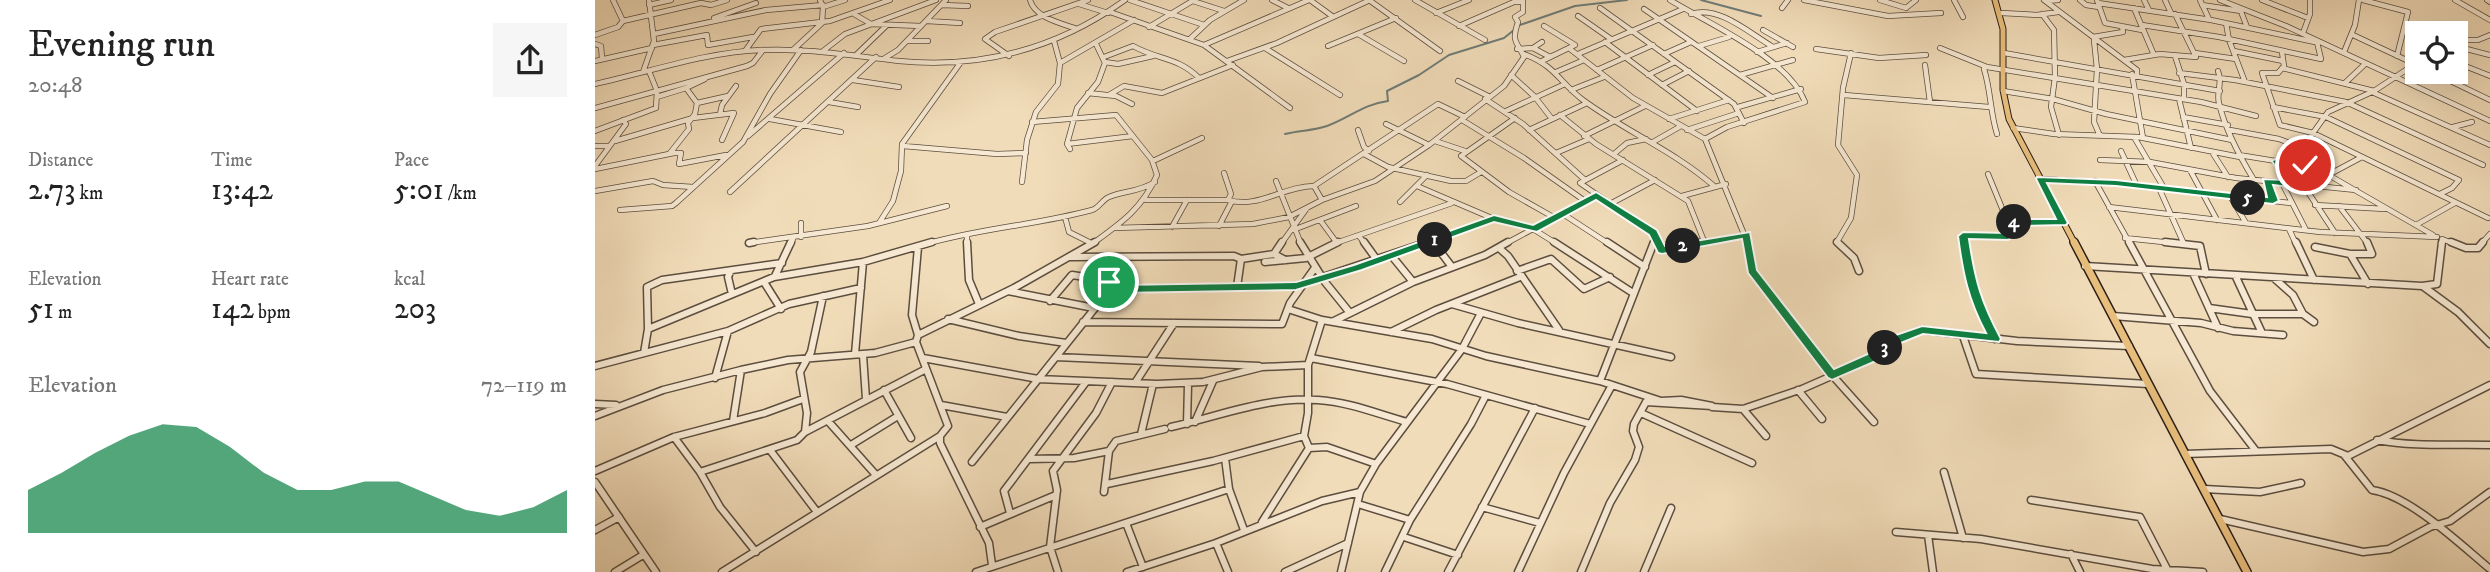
<!DOCTYPE html>
<html lang="en">
<head>
<meta charset="utf-8">
<style>
	body { margin:0; font-family:"IM FELL DW Pica",serif; background:#f6f6f6; color:#222; height:100vh; display:flex; flex-direction:column; font-size:26px; white-space:nowrap }
	* { box-sizing:border-box; margin:0 }
	p { font-size:23px; color:#767676 }
	.icon { flex:none; width:38px; height:38px; fill:none; stroke:currentColor; stroke-width:2; stroke-linecap:round; stroke-linejoin:round }
	.map { position:relative; flex:1; overflow:hidden }
	.drawer { display:flex; flex-direction:column; background:#fff; width:595px }
	.drawer>* { flex:none }
	.controls { position:absolute; left:1810px; top:21px; display:grid; gap:14px }
	.controls a { display:grid; place-items:center; width:63px; height:63px; border-radius:0px; background:#fff; box-shadow:0 7px 28px #0002; font-size:35px }
	.pin { position:absolute; display:grid; place-items:center; width:60px; height:60px; color:#fff; margin:-30px; border:4px solid #fff; border-radius:50%; box-shadow:0 2px 7px #0007 }
	.km { position:absolute; width:35px; height:35px; margin:-18px; border-radius:50%; background:#222; color:#fff; font-size:19px; line-height:35px; text-align:center }
	.round { display:grid; place-items:center; flex:none; width:74px; height:74px; border-radius:0px; background:#f6f6f6 }
	.overview { display:flex; align-items:center; justify-content:space-between; height:119px; padding:0 28px }
	h1 { font-size:38px; font-weight:600; line-height:52px }
	.figures { display:grid; grid-template-columns:repeat(3,1fr); gap:10px; height:119px; padding:7px 28px }
	.figures div { display:grid; align-content:center }
	.figures b { font-size:30px; font-weight:600 }
	.figures small { font-size:19px; font-weight:400 }
	.figures p { font-size:19px }
	.chart { height:196px; padding:14px 28px }
	.chart p { display:flex; justify-content:space-between }
	.chart svg { width:100%; height:126px; margin-top:7px; fill:#0b8043; opacity:.7 }
	main { display:flex; flex:1; min-height:0 }
	.map>svg:first-child { display:block }
	.lines { fill:none; stroke-linecap:round; stroke-linejoin:round }
	.stream { stroke:#6f7c77; stroke-width:2 }
	.minor-far1-casing { stroke:#5c4e3f; stroke-width:6 }
	.minor-casing { stroke:#5c4e3f; stroke-width:9 }
	.major-far1-casing { stroke:#2b1f16; stroke-width:7 }
	.major-casing { stroke:#2b1f16; stroke-width:10 }
	.minor-far1 { stroke:#f6e8d2; stroke-width:4.5 }
	.minor { stroke:#f6e8d2; stroke-width:6 }
	.major-far1 { stroke:#e8be7c; stroke-width:5 }
	.major { stroke:#e8be7c; stroke-width:7 }
	.route { fill:#0b8043; stroke:#fff; stroke-width:2 }
</style>
</head>
<body>
<main>
<section class="drawer">
<div class="overview"><div><h1>Evening run</h1><p>20:48</p></div><a class="round"><svg class="icon" aria-label="share" viewBox="0 0 24 24"><path d="M12 15V3M7 8l5-5 5 5M5 13v7h14v-7"/></svg></a></div>
<div class="figures">
<div><p>Distance</p><b>2.73<small> km</small></b></div>
<div><p>Time</p><b>13:42</b></div>
<div><p>Pace</p><b>5:01<small> /km</small></b></div>
</div>
<div class="figures">
<div><p>Elevation</p><b>51<small> m</small></b></div>
<div><p>Heart rate</p><b>142<small> bpm</small></b></div>
<div><p>kcal</p><b>203</b></div>
</div>
<div class="chart"><p><span>Elevation</span>72–119 m</p>
<svg viewBox="0 0 160 44" preserveAspectRatio="none"><path d="M0 44V29L10 23L20 16L30 10L40 6L50 7L60 14L70 23L80 29L90 29L100 26L110 26L120 31L130 36L140 38L150 35L160 29V44z"/></svg>
</div>
</section>
<div class="map">
<svg width="1895" height="572" viewBox="0 0 1895 572">
	<rect width="100%" height="100%" fill="#f1dcb9"/>
	<filter id="stains"><feTurbulence type="fractalNoise" baseFrequency=".00286" numOctaves="4"/><feColorMatrix values="0 0 0 0 .2 0 0 0 0 .09 0 0 0 0 .02 0 0 0 .5 -.17"/></filter>
	<radialGradient id="worn" r=".72"><stop offset=".6" stop-color="#630" stop-opacity="0"/><stop offset="1" stop-color="#630" stop-opacity=".3"/></radialGradient>
	<g class="lines">
		<path class="stream" d="M1106 0 1166 16
			M922 26 980 6 1032 0
			M690 134C705 130 718 131 732 126 754 118 769 104 793 101L792 91 824 75 854 55 909 38 919 30"/>
		<defs>
			<path id="minor-far1" d="M18 0 28 21
				M435 0C440 18 466 23 482 29
				M535 0 609 25
				M677 0 693 8
				M715 0 737 16
				M774 0 845 51
				M820 0 890 40
				M1075 0C1114 24 1193 58 1210 102L1132 127 1110 139
				M1209 0 1293 16 1346 13
				M1285 0 1311 8
				M1359 0 1368 17
				M1449 0 1542 70V75
				M1485 0 1491 5 1504 7
				M1502 0 1510 23 1547 30
				M1549 0 1554 10
				M1570 0 1576 13
				M1605 0 1614 19
				M1625 0 1691 26 1895 121
				M1667 0 1713 18
				M1768 0 1813 12 1802 56
				M1860 0 1895 20
				M1892 0 1895 2
				M598 1 629 11
				M1451 1 1463 0
				M1503 3 1616 20 1720 42
				M484 4 513 13
				M54 5 76 0
				M347 5 373 6
				M1607 5 1646 11
				M228 7 250 0
				M1005 8 1139 104 1149 123
				M1187 8 1193 0
				M1311 8 1321 0
				M1539 8 1559 55
				M1049 9 1178 98
				M1645 9 1652 27
				M515 12 609 45 695 108
				M841 13 874 0
				M1407 13 1442 15 1463 12
				M259 14 276 24 326 26
				M1096 14C1124 5 1154 33 1178 47
				M1447 14 1459 30 1460 77 1456 107 1464 135
				M983 16 1016 39
				M119 18 161 3
				M332 21 365 23
				M1631 23 1634 40 1650 82
				M1811 24 1841 33
				M1547 25 1624 37 1726 59 1722 42
				M864 26 919 2 928 1
				M554 27 599 0
				M1168 30 1198 47
				M1708 33 1715 14V0
				M59 34 171 10 228 5
				M763 34 809 61
				M0 35 23 27 28 21 106 3 116 5 132 0
				M1758 35 1822 65
				M1498 37 1528 32 1527 26
				M595 39 615 20 649 0
				M1499 40 1502 69 1499 122 1505 136
				M1860 40H1883L1895 35
				M313 41H333
				M1010 42 1102 111
				M0 44 6 46 7 58
				M58 45 112 35 113 45 158 37
				M609 45 714 0
				M733 46 801 18
				M1104 46 1134 37
				M1860 46 1895 55
				M670 48 745 95
				M938 48 955 57
				M1345 48 1392 67 1606 102 1661 116
				M922 49 938 48 947 42
				M975 49 1038 98 1110 139 1153 244
				M1221 49 1284 58 1331 55
				M198 50 227 23 228 7 225 0
				M150 51 166 29 235 21 295 0
				M228 51 250 34 341 0
				M1639 51 1688 61
				M1162 52 1192 43
				M1687 52 1689 66 1683 73H1667L1685 125 1718 133 1893 218
				M1749 52 1760 25 1764 0
				M1409 53 1625 91
				M1600 53 1641 59
				M262 54 292 25
				M929 54C961 66 964 82 988 100 1030 131 1079 151 1119 186
				M983 54 1088 9
				M1069 54 1096 42
				M414 56 390 39 400 32 493 0
				M1580 56 1589 84V99
				M509 57 538 46C563 60 583 57 604 78
				M290 58 303 50 351 0
				M1529 60 1565 54 1601 57 1580 14
				M0 61 57 48
				M632 61 682 43 775 0
				M947 61 980 45 949 26
				M510 62 523 64 558 56
				M1860 62 1895 76
				M465 63 539 20
				M1330 65 1335 102
				M1687 68 1779 91
				M1389 69C1396 91 1395 112 1402 134
				M1002 70 1058 45
				M1623 71C1628 83 1621 92 1624 103 1630 130 1645 157 1659 180
				M48 72 59 41 54 0
				M961 72 989 60
				M1837 72 1895 100
				M1584 73 1640 80 1751 102 1888 165
				M1537 74 1548 138
				M916 75 940 97 957 119
				M1053 75 1080 62
				M1145 75 1198 60
				M258 80 304 87
				M863 81 893 96
				M1750 83 1770 64
				M0 84C55 72 110 52 167 50 213 48 258 56 304 61 387 69 463 48 530 0
				M1067 85 1094 71
				M91 88 110 79
				M976 90 1009 77
				M1408 91 1458 99 1511 114 1637 140
				M1777 92 1895 145
				M493 93 521 96 537 104
				M514 95 529 86 567 93 638 65
				M1249 95 1394 107
				M62 97 91 88 102 103 100 114 93 123 94 129 75 153
				M890 99 928 124 990 180
				M1584 99 1596 148
				M234 102 263 107
				M102 103 133 96
				M1143 107 1206 89
				M1678 107 1731 117 1864 180 1857 188 1845 194
				M0 108 152 66 158 63 168 50
				M911 111 970 84
				M125 114 127 105 141 86
				M965 115 1001 144 1093 201 1109 241
				M1588 117 1633 125
				M920 118 866 156 914 192 960 218
				M175 119 246 132
				M1074 119 1134 100
				M867 120 929 158 990 201
				M437 122 521 115 557 160 562 175C547 209 526 223 497 244
				M791 124 834 145
				M1858 127 1877 122
				M1418 128 1459 134 1543 137 1645 157
				M763 130 769 147 774 151
				M934 130 992 103
				M1092 130 1144 113
				M1635 130 1684 139 1702 146
				M0 131 61 108 62 91 54 71
				M153 136 249 53
				M989 136 1050 106
				M1539 137 1569 188
				M20 141 98 118 139 113 127 140
				M840 141 870 151
				M1058 142 1086 126
				M472 144 538 136
				M0 146H14
				M308 146 402 154 431 153
				M475 149 472 144 482 108 503 82 510 63 501 44
				M1526 151 1542 186
				M1617 152 1633 177
				M961 153 994 139
				M769 154 793 167 856 181H871L886 172
				M1019 154 1032 143 1051 139
				M1697 154 1838 235
				M1644 155 1717 167
				M1028 160 985 183 1058 233 1064 244
				M1505 160 1555 162 1641 178 1761 190
				M558 161 607 138
				M1682 161 1696 184
				M1696 163 1698 148 1713 140 1733 112 1779 91 1820 64
				M0 166 31 124 28 120
				M0 169 79 153H86L84 164 131 155
				M1595 170 1622 220
				M629 173 636 194 633 200
				M1735 174 1765 158
				M1446 179 1521 183 1696 203
				M681 181 706 244
				M1500 181 1535 244
				M427 182 432 140 441 112 463 84 465 63 459 41
				M1672 182 1678 201
				M1687 183 1711 230
				M719 186 727 200 780 181 834 145 909 86 929 57C922 41 916 43 923 22L920 17 928 12V0
				M822 186 899 219 935 227 962 244
				M1709 186 1740 233
				M1564 188 1589 244
				M0 191 58 181 68 185 98 187
				M135 192 281 57
				M1087 196 1131 184
				M1635 196 1651 223
				M551 200H633C663 209 689 186 719 186L843 104 870 117
				M805 202 832 175
				M1015 204 1060 180
				M1720 205 1790 209
				M1744 206 1773 244
				M1514 207 1725 232 1842 237
				M25 210 77 206 81 203 148 142 175 94 206 50
				M968 214 1014 244
				M470 217 474 232 496 243
				M725 220 742 243
				M1415 222 1468 223
				M206 223V237
				M284 223 298 201 306 171 307 144 366 62
				M1821 225 1860 203
				M624 226 636 203
				M577 227 592 200
				M519 228 658 224 694 217 727 200
				M1694 229 1701 244
				M698 230 761 206
				M764 236 770 244
				M1530 238 1587 244
				M1847 239 1860 244
				M837 241 839 244
				M154 243 273 226 352 206
				M196 244 198 239
				M331 244C386 228 442 225 497 210 504 208 507 200 514 197 530 190 542 193 560 182
				M372 244V235
				M686 244 712 208
				M738 244 857 203
				M828 244 899 219
				M910 244 1001 195
				M1058 244 1061 237
				M1100 244 1151 235
				M1244 244 1242 242 1256 218 1262 175 1243 145 1248 88 1256 53
				M1369 244 1368 236 1418 235 1393 174
				M1846 244 1848 240
				M1886 244 1895 234"/>
			<path id="minor" d="M372 242 374 280 384 304
				M705 242 730 282 755 313
				M769 242 782 260
				M838 242 857 267
				M959 242 1038 293
				M1012 242 1050 267
				M1063 242 1067 250 1110 242
				M1152 242 1157 270 1237 375 1279 422
				M1242 242 1259 258 1264 271
				M1369 242 1378 289 1400 339
				M1534 242 1615 391 1661 451
				M1570 242 1605 246 1611 274
				M1701 242 1719 280
				M1856 242 1871 248H1883L1888 242
				M154 243 159 242
				M323 247 317 315 323 335 321 342 353 426 345 436V443L394 543 397 565
				M1720 247 1755 254H1777L1772 242
				M904 248 913 256 964 330
				M679 254 687 242
				M1755 254 1773 284
				M796 255 818 282
				M476 257 639 256 646 259 642 287
				M646 259 679 254 690 260
				M670 262 711 258 743 242
				M1490 266 1827 286 1842 284 1847 242
				M922 271 956 259 989 289 1015 277
				M135 272 133 277 137 294
				M1598 273 1623 328
				M180 276 196 242
				M1641 277 1667 333
				M1680 279 1698 295 1708 314
				M169 282 186 309
				M1829 287 1863 312 1895 344
				M413 291 499 308
				M455 301 477 275 509 280 517 285 516 288 524 289 701 286 833 242
				M857 304 923 323 1076 357
				M1614 308 1657 314H1708L1719 322
				M693 309 727 320 837 339 891 356 1005 381 1066 401 1086 400 1117 406 1051 402
				M1518 316 1606 323 1638 331 1688 335
				M353 319 424 336 471 343
				M739 321 818 282 890 255 913 242
				M488 322 687 324 695 303 719 269
				M53 329 179 277 268 262 337 242
				M796 332 841 310 925 277
				M323 335 419 288 500 242
				M1368 336 1381 374 1553 384
				M49 353 53 329 52 287 67 280 187 263
				M260 354 268 262
				M268 355 271 399
				M461 357 664 366
				M328 358 443 379 562 384 608 382 667 367 713 365
				M716 358 852 384 995 424
				M0 366 133 331 194 304 266 288
				M120 378 133 331
				M1005 381 1059 242
				M540 383 579 323
				M289 390 316 438
				M1203 390 1227 419
				M0 404 21 405
				M346 405 412 417
				M1117 407 1148 409 1207 389 1273 360 1302 339 1327 330 1422 341 1534 346
				M1148 409 1171 436
				M1046 413 1157 463
				M0 416 68 390 146 370 193 360 280 353 321 342
				M138 421 146 370
				M233 421 281 475
				M600 422 618 381
				M592 424 593 385
				M576 427C624 416 674 396 723 400 754 402 783 414 812 422
				M210 432 212 413 205 372 216 352 228 296
				M546 434 558 384
				M79 437 105 472 125 507 161 552
				M1782 440C1819 447 1857 444 1895 445
				M256 445 303 416
				M714 448 732 447 781 464
				M175 450 222 512
				M1590 454 1736 449 1753 456 1895 385
				M1750 456 1777 490C1814 495 1866 545 1895 569
				M630 458 634 489 649 530
				M435 459 479 458 514 451 521 441 570 429
				M377 462 516 288
				M0 471 79 437 170 413 208 399
				M105 472 202 440 210 432 331 369
				M1349 472 1368 538
				M0 482 61 572
				M512 484 618 461 709 436
				M1609 489 1665 492 1706 483
				M509 492 514 451
				M1436 500 1545 517 1572 569
				M763 504 815 520
				M887 507 945 523
				M415 513 409 491 491 382
				M1625 519 1768 552 1794 549 1835 527 1855 521 1895 492
				M667 522 714 448 709 436 713 413V365L727 320
				M531 523 548 567
				M385 527 461 495
				M0 530 24 517
				M1301 532 1386 539 1557 569 1608 572
				M1333 535 1338 572
				M809 537 863 555
				M621 543 633 572
				M1476 554 1485 572
				M20 572 48 555
				M127 572 345 436
				M381 572 634 489
				M463 572 455 547 462 490 458 471 501 413 517 382
				M532 572 621 543 727 501 765 492
				M690 572 753 543
				M746 572 765 492 781 464 867 349 886 313
				M790 572 815 520 876 424 890 397
				M853 572 940 408
				M923 572 969 473 1017 385
				M986 572 1015 503 1040 460 1044 447 1038 431 1039 424 1051 402
				M1049 572 1076 508"/>
			<path id="major-far1" d="M1400 0 1408 29V90L1414 119 1480 244"/>
			<path id="major" d="M1479 242 1652 572"/>
		</defs>
		<use href="#minor-far1" class="minor-far1-casing"/>
		<use href="#minor" class="minor-casing"/>
		<use href="#major-far1" class="major-far1-casing"/>
		<use href="#major" class="major-casing"/>
		<use href="#minor-far1" class="minor-far1"/>
		<use href="#minor" class="minor"/>
		<use href="#major-far1" class="major-far1"/>
		<use href="#major" class="major"/>
	</g>
	<path class="route" d="M1682 158 1715 165 1710 168 1690 165 1702 184 1696 187 1678 185 1684 201 1678 204 1521 186 1452 183 1473 223 1471 225 1421 226 1424 234 1413 240 1374 239C1380 280 1386 302 1406 339L1404 342 1328 334 1306 343 1281 361 1237 380 1233 378 1153 273 1147 239 1067 254 1063 253 1054 235 1001 200 942 232 899 222 767 270 701 290 524 293 512 291 508 282 514 278 524 285 701 282 759 265 899 215 938 225 1001 192 1062 230 1070 246 1155 232 1162 270 1239 369 1273 354 1298 336 1327 326 1391 333C1373 299 1368 274 1363 236L1368 232 1412 233 1410 222 1415 219H1461L1441 179 1442 177 1521 180 1672 197 1668 179 1689 180 1677 161Z"/>
	<rect width="100%" height="100%" filter="url(#stains)"/>
	<rect width="100%" height="100%" fill="url(#worn)"/>
</svg>
<div class="controls">
<a><svg class="icon" aria-label="locate" viewBox="0 0 24 24"><circle cx="12" cy="12" r="6"/><path d="M12 2v4M12 18v4M2 12h4M18 12h4"/></svg></a>
</div>
<div class="pin" style="left:514px;top:282px;background:#1e9e55"><svg class="icon" aria-label="arrive" viewBox="0 0 24 24"><path d="M6 21V4h12l-3 4 3 4H6"/></svg></div>
<div class="pin" style="left:1710px;top:165px;background:#d93025"><svg class="icon" aria-label="check" viewBox="0 0 24 24"><path d="M5 12l5 5 9-10"/></svg></div>
<b class="km" style="left:840px;top:240px">1</b>
<b class="km" style="left:1088px;top:246px">2</b>
<b class="km" style="left:1290px;top:348px">3</b>
<b class="km" style="left:1419px;top:222px">4</b>
<b class="km" style="left:1653px;top:198px">5</b>
</div>
</main>
</body>
</html>
